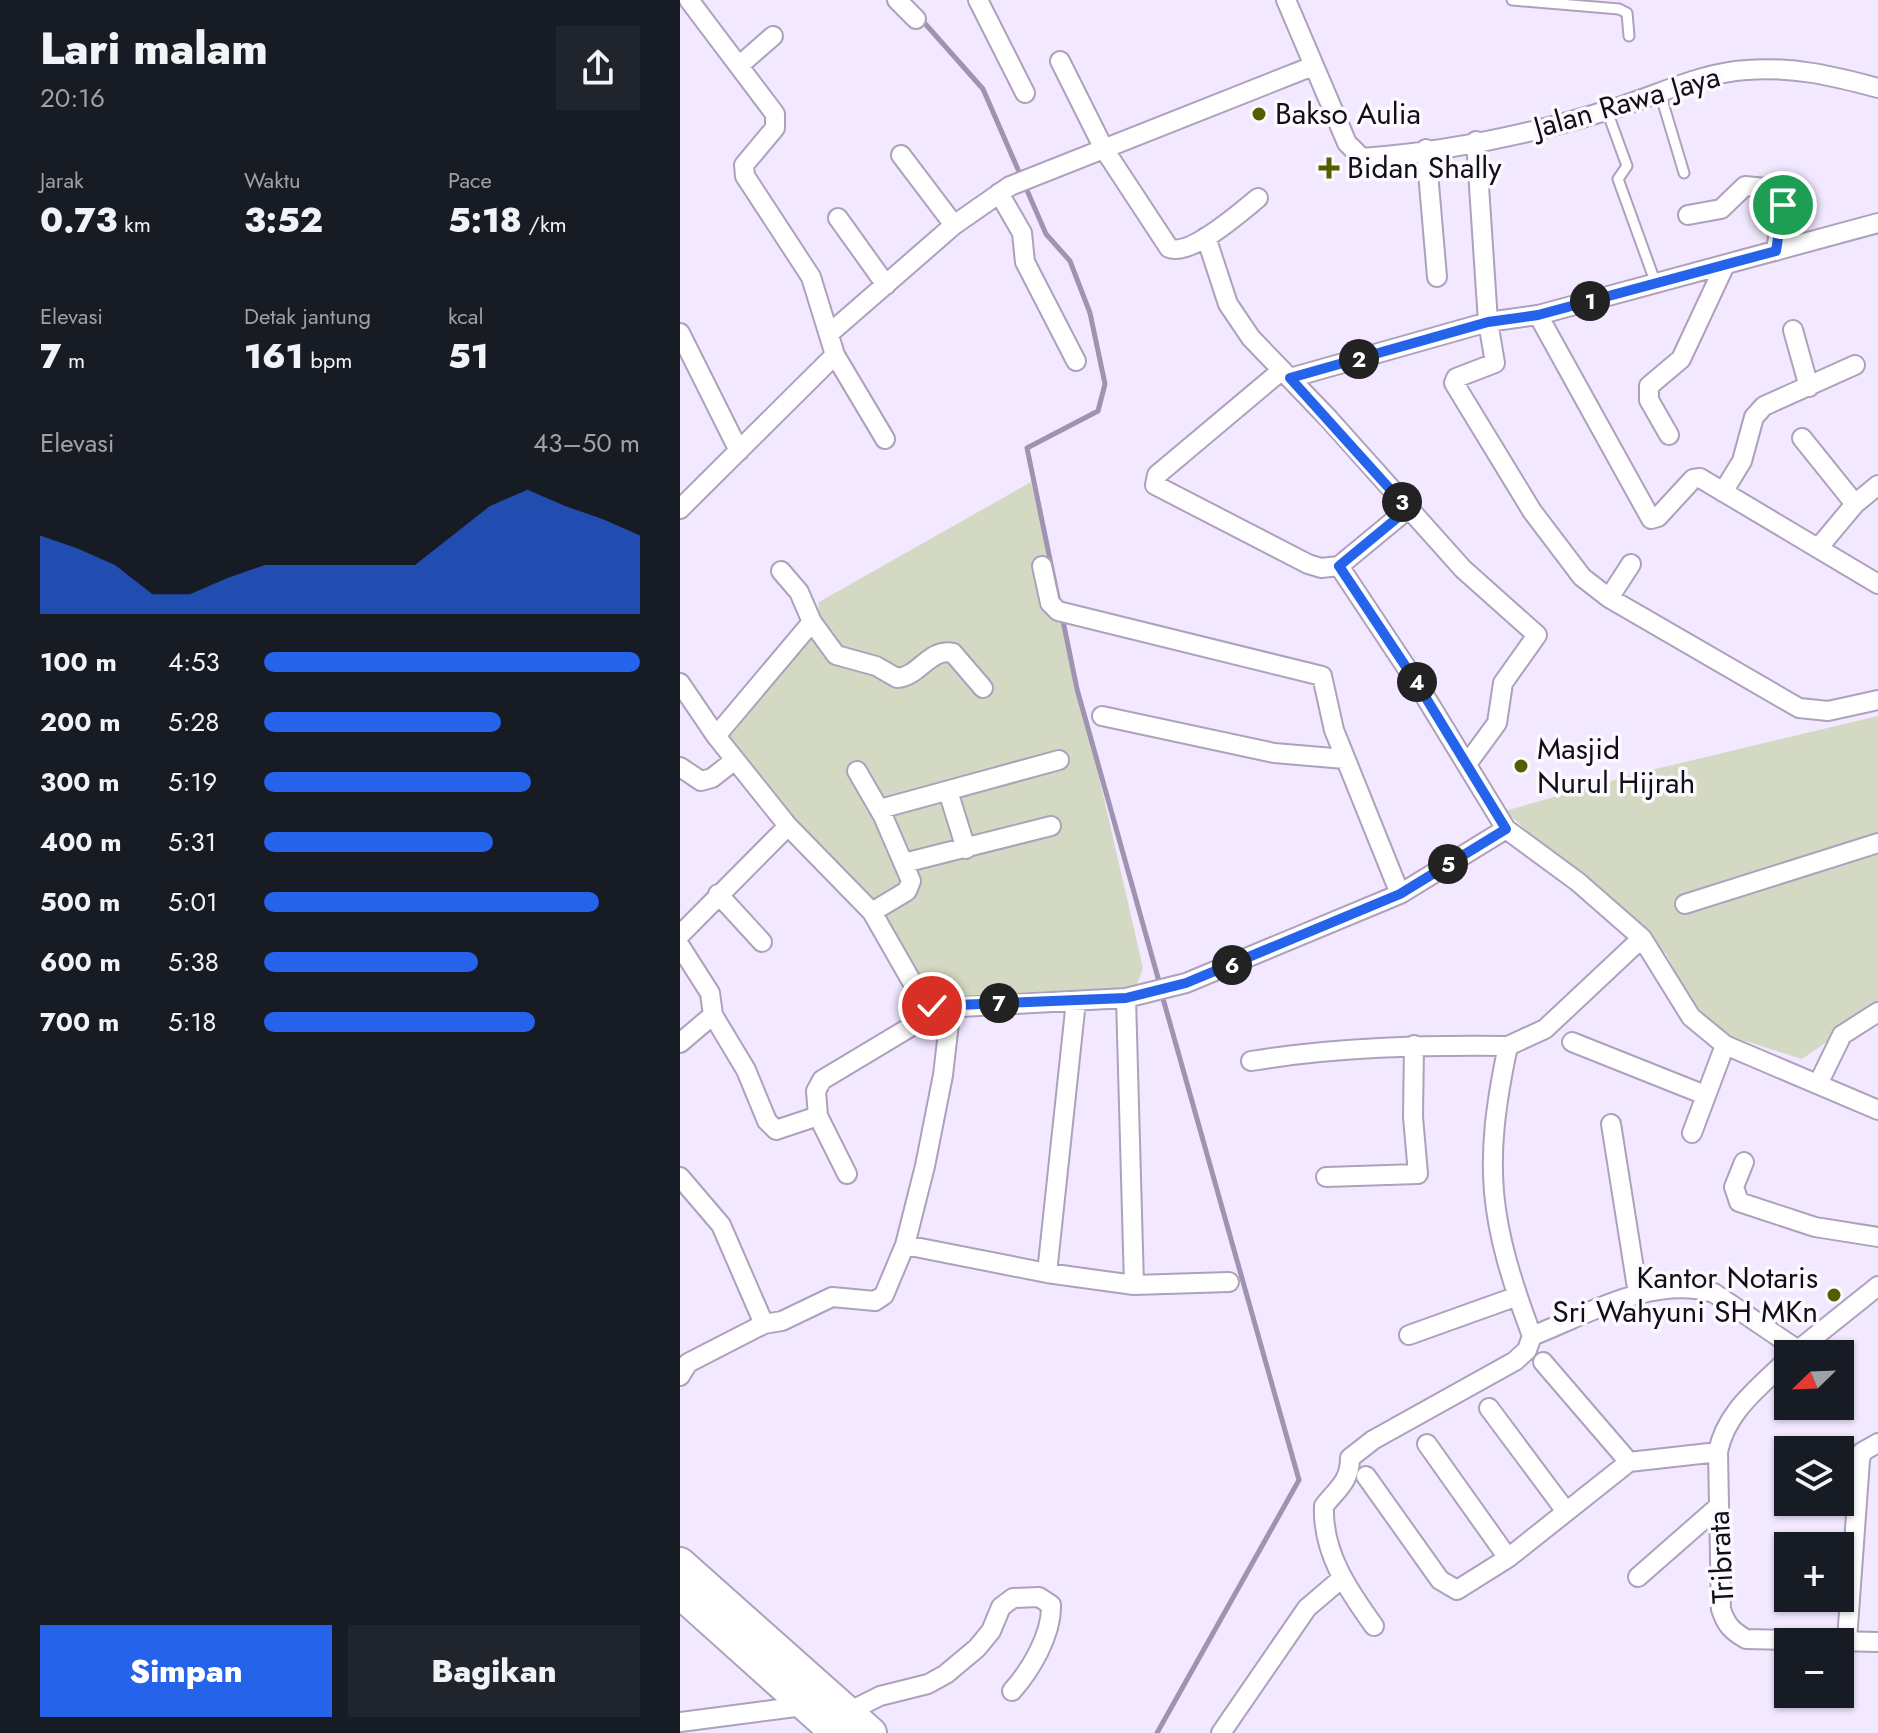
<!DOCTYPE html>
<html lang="id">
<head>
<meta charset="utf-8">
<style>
	body { margin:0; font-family:Jost,sans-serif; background:#20242c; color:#f1f3f6; height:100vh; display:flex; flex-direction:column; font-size:30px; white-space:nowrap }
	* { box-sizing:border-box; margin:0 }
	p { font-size:26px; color:#9ea1a6 }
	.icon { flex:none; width:44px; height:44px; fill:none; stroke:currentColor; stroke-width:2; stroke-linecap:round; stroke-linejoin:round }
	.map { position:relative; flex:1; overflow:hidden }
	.side { display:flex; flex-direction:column; background:#171b24; width:680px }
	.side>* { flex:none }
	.needle { width:52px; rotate:247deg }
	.controls { position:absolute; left:1094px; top:1340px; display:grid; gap:16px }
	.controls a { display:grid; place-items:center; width:80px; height:80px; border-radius:0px; background:#171b24; box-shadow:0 2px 6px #0004; font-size:40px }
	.pin { position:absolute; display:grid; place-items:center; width:68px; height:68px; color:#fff; margin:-34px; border:4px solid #fff; border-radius:50%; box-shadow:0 2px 8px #0007 }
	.km { position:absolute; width:40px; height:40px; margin:-20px; border-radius:50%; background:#222; color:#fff; font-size:22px; line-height:40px; text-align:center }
	.round { display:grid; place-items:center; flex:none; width:84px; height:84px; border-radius:0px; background:#20242c }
	.overview { display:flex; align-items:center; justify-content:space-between; height:136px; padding:0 40px }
	h1 { font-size:44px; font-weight:800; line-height:60px }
	.figures { display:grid; grid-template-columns:repeat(3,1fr); gap:12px; height:136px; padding:8px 40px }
	.figures div { display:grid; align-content:center }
	.figures b { font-size:34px; font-weight:800 }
	.figures small { font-size:22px; font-weight:400 }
	.figures p { font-size:22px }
	.chart { height:224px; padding:16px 40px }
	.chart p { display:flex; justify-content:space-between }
	.chart svg { width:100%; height:144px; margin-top:8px; fill:#2563eb; opacity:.7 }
	.action { display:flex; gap:16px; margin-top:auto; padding:16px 40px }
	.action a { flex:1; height:92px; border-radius:0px; background:#2563eb; color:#fff; font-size:32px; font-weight:800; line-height:92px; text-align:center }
	.action a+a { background:#20242c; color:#f1f3f6 }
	ul { padding:0 40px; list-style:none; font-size:26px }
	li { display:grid; grid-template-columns:128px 96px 1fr; align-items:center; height:60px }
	li i { height:20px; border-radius:10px; background:#2563eb }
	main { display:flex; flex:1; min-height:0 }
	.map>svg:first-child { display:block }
	.green { fill:#d3d9c3 }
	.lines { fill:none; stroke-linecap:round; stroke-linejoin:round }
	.stream { stroke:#a092b1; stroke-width:5 }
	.service-casing { stroke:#ada1bc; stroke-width:13 }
	.minor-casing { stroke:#ada1bc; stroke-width:22 }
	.trunk-casing { stroke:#ada1bc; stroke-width:34 }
	.service { stroke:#fff; stroke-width:9 }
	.minor { stroke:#fff; stroke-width:18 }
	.trunk { stroke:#fff; stroke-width:30 }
	.route-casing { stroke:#fff; stroke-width:16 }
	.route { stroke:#2563eb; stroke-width:10 }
	.poi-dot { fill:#515f00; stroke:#fcf9ff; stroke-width:3 }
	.labels { text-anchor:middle; stroke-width:7; stroke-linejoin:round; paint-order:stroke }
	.street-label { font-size:30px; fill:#120e17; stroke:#fcf9ff }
	.poi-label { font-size:30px; fill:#120e17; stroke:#fcf9ff; text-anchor:start }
</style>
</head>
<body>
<main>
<section class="side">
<div class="overview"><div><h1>Lari malam</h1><p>20:16</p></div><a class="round"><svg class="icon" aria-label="share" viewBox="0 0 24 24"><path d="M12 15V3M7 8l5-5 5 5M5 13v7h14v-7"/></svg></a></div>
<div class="figures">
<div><p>Jarak</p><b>0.73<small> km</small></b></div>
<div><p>Waktu</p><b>3:52</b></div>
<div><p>Pace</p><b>5:18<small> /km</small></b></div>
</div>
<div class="figures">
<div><p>Elevasi</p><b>7<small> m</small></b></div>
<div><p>Detak jantung</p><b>161<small> bpm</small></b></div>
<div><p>kcal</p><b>51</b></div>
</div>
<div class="chart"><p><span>Elevasi</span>43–50 m</p>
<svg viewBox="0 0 160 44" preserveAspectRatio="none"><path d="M0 44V20L10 24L20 29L30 38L40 38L50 33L60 29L70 29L80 29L90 29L100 29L110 20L120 11L130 6L140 11L150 15L160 20V44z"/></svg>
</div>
<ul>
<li><b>100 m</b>4:53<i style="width:100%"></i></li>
<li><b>200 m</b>5:28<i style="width:63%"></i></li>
<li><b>300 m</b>5:19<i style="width:71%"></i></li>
<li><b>400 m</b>5:31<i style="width:61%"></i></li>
<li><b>500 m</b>5:01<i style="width:89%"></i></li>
<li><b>600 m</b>5:38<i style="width:57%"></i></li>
<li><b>700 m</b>5:18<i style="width:72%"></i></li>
</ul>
<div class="action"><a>Simpan</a><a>Bagikan</a></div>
</section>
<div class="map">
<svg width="1198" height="1733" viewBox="0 0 1198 1733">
	<rect width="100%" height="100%" fill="#f2e8ff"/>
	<path class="green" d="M351 482 463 968 453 995 248 1003 198 914 47 740 136 632 139 602Z
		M1198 716V1007L1122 1059 1024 1028 986 954 825 811 959 773Z"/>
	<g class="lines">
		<path class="stream" d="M241 19 303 89 366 234 390 261 410 313 425 384 418 411 347 448 379 603
			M382 616 397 689 480 985
			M477 1733 619 1480 482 995"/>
		<defs>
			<path id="service" d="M832 0 939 9 947 13 949 36
				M980 93 1004 173
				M927 111 947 166 938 179 976 284"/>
			<path id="minor" d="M9 0 95 114V128L64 165 65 176 131 277 155 355 205 439
				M217 0 236 19
				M298 0 345 93
				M606 0 667 143 682 158C765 152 852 134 932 109 977 96 1019 73 1066 70 1112 66 1154 76 1198 88
				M380 61 424 149 489 248C510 257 561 212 578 198
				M61 64 93 36
				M796 141 808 322 815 363 776 378 774 383 852 511 902 577 929 598 1119 708 1148 711 1198 700
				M746 149 757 277
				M221 155 274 225
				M319 193 342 233 345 262 396 361
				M1008 215 1041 209 1065 186 1086 188 1103 205 1096 251
				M158 218 206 285
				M526 237 548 304 571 338 648 418 783 569 857 635 823 683 817 723 787 764
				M858 315 971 519 978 517 1013 479 1020 478 1198 584
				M1113 330 1129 387
				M0 333 59 451
				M150 333 274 225 330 186 633 66
				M602 370 477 475 475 485 628 564 641 568 659 566 738 685 826 829 898 882 962 938 1011 1017 1045 1045 1198 1110
				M610 378 808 322 858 315 1198 223
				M989 435 969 400V386L1001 359 1045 265
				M1122 438 1175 504
				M1043 492 1062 461 1074 417 1084 406 1175 365
				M0 509 155 355
				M1139 547 1175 504 1198 485
				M362 566 370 603 378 611 642 676 654 730 720 894
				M659 566 728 509
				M929 598 951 564
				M132 622 156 655 196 666 217 678C239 677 250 647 273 653L303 688
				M0 683 36 736 108 826 192 912 240 996 252 1006 262 1008 446 998 506 983 720 894 826 829
				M422 716 594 753 665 759
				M36 736 132 622 119 592 101 571
				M0 767 21 781 32 778 55 760
				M177 771 203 816 231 881 227 891 192 912
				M268 791 286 849
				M200 809 379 760
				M224 863 371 826
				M38 894 82 942
				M1005 904 1198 843
				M0 935 108 826
				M0 946 30 993 33 1015 0 1043
				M446 998 454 1285
				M33 1015 66 1070 87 1121 96 1130 138 1116 136 1091 142 1080 262 1008
				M892 1042 1025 1095
				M571 1061C657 1047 741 1045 828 1046
				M1139 1082 1162 1035 1198 1012
				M138 1116 167 1174
				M931 1124 958 1294
				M1012 1133 1045 1045
				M1064 1162 1054 1187 1059 1202 1135 1227 1198 1237
				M0 1177 41 1225 84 1324
				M646 1177 738 1174 733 1117 734 1045
				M225 1245 367 1273 454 1285 549 1282
				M367 1273 396 1001
				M729 1335 835 1297
				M852 1336C809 1221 802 1167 828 1046L865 1029 962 938
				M852 1336C906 1315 974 1274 1034 1293L1118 1350
				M1113 1354 1198 1286
				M1108 1359C1079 1388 1046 1411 1038 1452L1041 1609C1046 1625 1052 1631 1066 1639L1198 1642
				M863 1362 949 1462
				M0 1376 8 1363 84 1324 102 1321 152 1297 195 1301 204 1295 225 1245 245 1166 263 1075 271 1006
				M809 1408 885 1510
				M747 1444 828 1558
				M686 1476 760 1580 777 1590 828 1558 949 1462 1038 1452
				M958 1577 1039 1506
				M694 1626C668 1590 642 1552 644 1506 657 1489 670 1482 670 1458L693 1440 835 1361 847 1350 852 1336
				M1167 1640 1180 1460 1182 1452 1198 1443
				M168 1712 200 1696 248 1684 266 1674 297 1648 311 1631 321 1607 333 1598 359 1597 371 1605C372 1634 351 1670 332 1691
				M0 1722 123 1706
				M541 1733 627 1608 661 1579"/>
			<path id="trunk" d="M0 1563 191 1733
				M0 1593 156 1733"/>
		</defs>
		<use href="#service" class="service-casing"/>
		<use href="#minor" class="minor-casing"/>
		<use href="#trunk" class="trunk-casing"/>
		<use href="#service" class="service"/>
		<use href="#minor" class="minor"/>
		<use href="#trunk" class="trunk"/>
	</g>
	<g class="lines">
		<defs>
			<path id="route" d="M252 1006 446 998 506 983 720 894 826 829 738 685 659 566 728 509 610 378 808 322 858 315 1096 251 1103 205"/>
		</defs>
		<use href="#route" class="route-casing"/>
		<use href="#route" class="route"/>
	</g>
	<g class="poi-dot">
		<circle cx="579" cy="114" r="8"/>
		<path d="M645 156h8v8h8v8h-8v8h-8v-8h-8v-8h8z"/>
		<circle cx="841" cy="766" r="8"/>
		<circle cx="1154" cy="1295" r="8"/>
	</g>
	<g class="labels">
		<g class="street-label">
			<text transform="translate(947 102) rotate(-16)" y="10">Jalan Rawa Jaya</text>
			<text transform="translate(1041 1557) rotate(-93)" y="10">Tribrata</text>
		</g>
		<g class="poi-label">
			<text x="595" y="124">Bakso Aulia</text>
			<text x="667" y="178">Bidan Shally</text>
			<text x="857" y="759">Masjid<tspan x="857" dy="34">Nurul Hijrah</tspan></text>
			<text x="1138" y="1288" text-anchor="end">Kantor Notaris<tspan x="1138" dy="34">Sri Wahyuni SH MKn</tspan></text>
		</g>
	</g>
</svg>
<div class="controls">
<a><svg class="needle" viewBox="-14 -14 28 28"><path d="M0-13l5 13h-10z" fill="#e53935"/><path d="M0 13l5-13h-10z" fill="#9ea1a6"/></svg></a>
<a><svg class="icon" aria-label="layers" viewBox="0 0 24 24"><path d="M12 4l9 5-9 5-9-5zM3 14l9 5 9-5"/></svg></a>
<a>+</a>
<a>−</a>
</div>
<div class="pin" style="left:1103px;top:205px;background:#1e9e55"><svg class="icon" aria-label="arrive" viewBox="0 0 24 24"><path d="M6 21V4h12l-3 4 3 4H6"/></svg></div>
<div class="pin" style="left:252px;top:1006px;background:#d93025"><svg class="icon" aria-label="check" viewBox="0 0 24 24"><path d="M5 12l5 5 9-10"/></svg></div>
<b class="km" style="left:910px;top:301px">1</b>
<b class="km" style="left:679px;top:359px">2</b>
<b class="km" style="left:722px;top:502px">3</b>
<b class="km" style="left:737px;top:682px">4</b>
<b class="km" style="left:768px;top:864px">5</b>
<b class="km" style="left:552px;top:965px">6</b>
<b class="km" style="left:319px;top:1003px">7</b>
</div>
</main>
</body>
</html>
